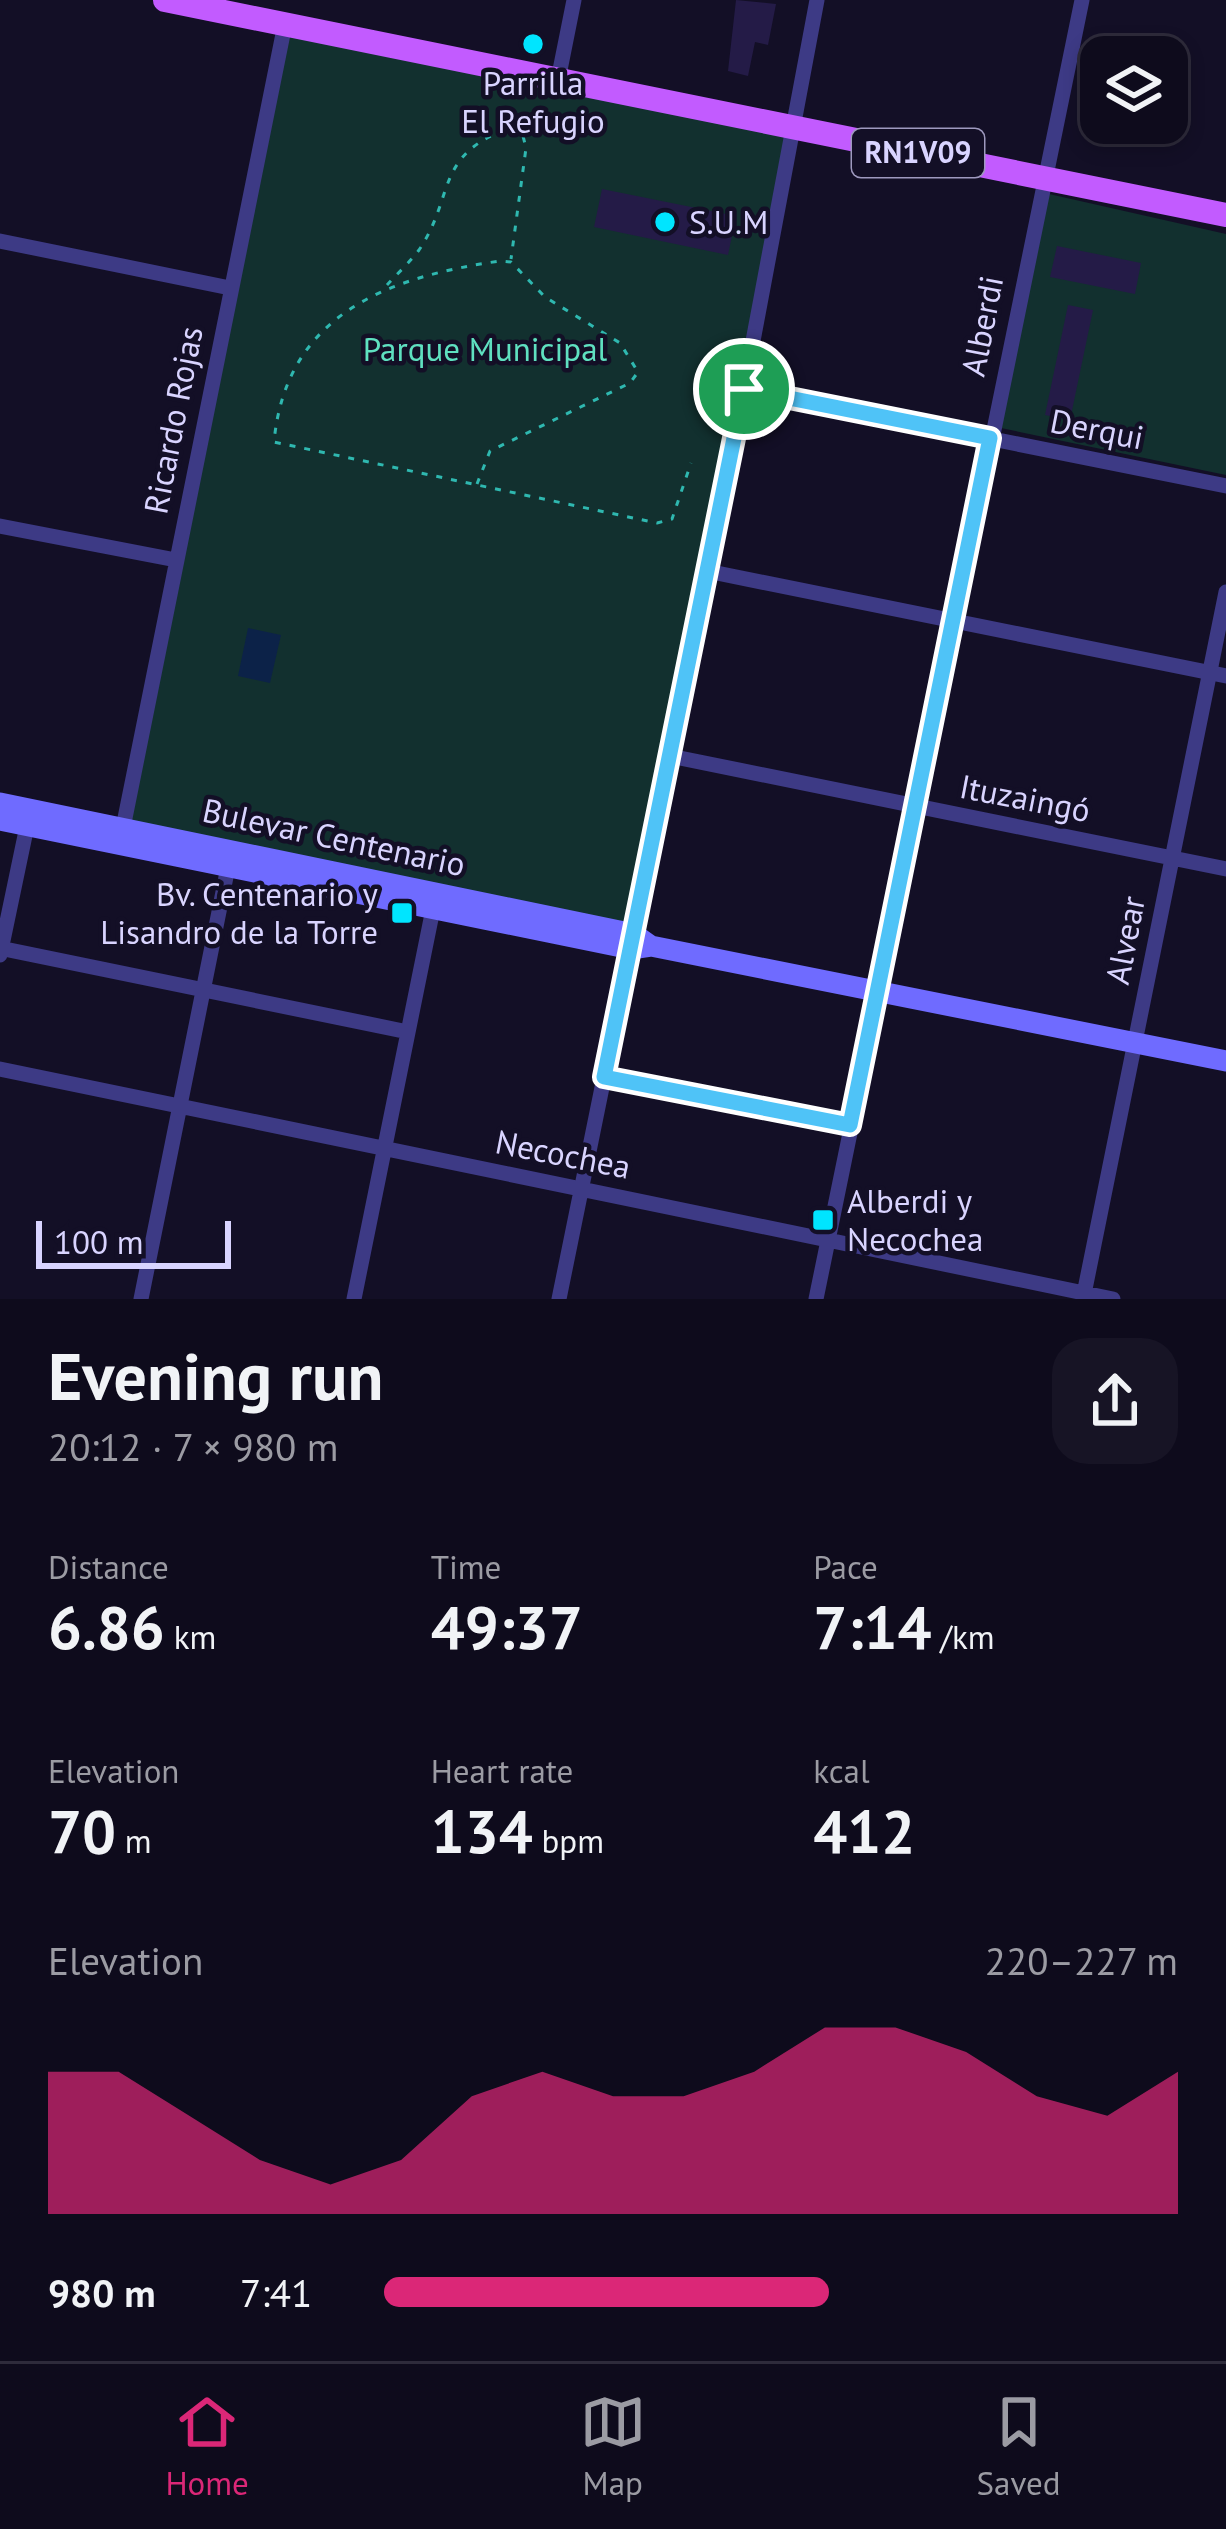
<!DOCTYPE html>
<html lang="en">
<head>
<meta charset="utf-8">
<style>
	body { margin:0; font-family:"PT Sans",sans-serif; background:#171425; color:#f1f3f6; height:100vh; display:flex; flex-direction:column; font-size:45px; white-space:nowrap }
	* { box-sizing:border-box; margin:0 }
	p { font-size:39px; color:#9b9ba3 }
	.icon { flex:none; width:66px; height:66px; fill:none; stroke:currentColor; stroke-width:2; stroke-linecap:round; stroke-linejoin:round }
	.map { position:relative; height:1299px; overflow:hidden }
	.details { display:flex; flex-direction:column; background:#0e0b1c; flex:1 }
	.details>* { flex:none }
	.buttons { position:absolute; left:1080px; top:36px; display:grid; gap:24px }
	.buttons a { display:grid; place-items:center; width:108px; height:108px; border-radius:24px; background:#0e0b1c; box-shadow:0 6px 18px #0003,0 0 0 3px #2e2b3b; font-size:60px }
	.scale { position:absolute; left:36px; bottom:30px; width:195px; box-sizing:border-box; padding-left:12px; border:6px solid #d9d4ff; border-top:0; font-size:33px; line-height:42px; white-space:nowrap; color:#d9d4ff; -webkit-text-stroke:9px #130f26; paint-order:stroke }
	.pin { position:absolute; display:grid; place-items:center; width:102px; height:102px; color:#fff; margin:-51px; border:6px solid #fff; border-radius:50%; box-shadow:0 3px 12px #0007 }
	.round { display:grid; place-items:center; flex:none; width:126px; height:126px; border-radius:36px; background:#171425 }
	.headline { display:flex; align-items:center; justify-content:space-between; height:204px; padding:0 48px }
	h1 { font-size:66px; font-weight:600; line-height:90px }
	.stats { display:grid; grid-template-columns:repeat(3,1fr); gap:18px; height:204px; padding:12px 48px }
	.stats div { display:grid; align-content:center }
	.stats b { font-size:60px; font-weight:600 }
	.stats small { font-size:33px; font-weight:400 }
	.stats p { font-size:33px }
	.chart { height:336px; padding:24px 48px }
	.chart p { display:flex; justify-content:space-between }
	.chart svg { width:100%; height:216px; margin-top:12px; fill:#db2777; opacity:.7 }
	ul { padding:0 48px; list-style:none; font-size:39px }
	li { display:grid; grid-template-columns:192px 144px 1fr; align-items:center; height:90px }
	li i { height:30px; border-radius:15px; background:#db2777 }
	.dock { display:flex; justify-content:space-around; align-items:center; height:168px; border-top:3px solid #2e2b3b; background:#0e0b1c; font-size:33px; color:#9b9ba3 }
	.dock a { display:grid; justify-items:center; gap:6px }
	.dock .active { color:#db2777 }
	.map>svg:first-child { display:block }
	.green { fill:#12302f }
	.water { fill:#0c2248 }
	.building { fill:#241b47 }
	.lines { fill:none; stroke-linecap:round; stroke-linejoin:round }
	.path { stroke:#2fb8b0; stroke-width:3; stroke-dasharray:6 9; stroke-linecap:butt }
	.street { stroke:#3d3a85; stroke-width:15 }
	.secondary { stroke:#6f6bff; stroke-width:21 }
	.primary { stroke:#c25bff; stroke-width:24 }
	.route-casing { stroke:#fff; stroke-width:24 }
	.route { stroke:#4fc3f7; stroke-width:15 }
	.poi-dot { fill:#00e5ff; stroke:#130f26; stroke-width:4.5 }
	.labels { text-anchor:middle; stroke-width:9; stroke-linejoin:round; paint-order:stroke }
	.shield { fill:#130f26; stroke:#9e99be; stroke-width:3 }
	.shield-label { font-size:30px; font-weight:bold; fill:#d9d4ff }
	.poi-label { font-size:33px; fill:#d9d4ff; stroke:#130f26; text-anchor:start }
	.street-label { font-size:33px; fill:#d9d4ff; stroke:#130f26 }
	.park-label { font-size:33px; fill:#5fe0c0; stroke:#130f26 }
</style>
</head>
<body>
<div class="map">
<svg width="1226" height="1299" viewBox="0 0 1226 1299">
	<rect width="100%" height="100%" fill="#130f26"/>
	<path class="green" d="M285 24 793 127 634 934 124 827Z
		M1049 194 1226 234V475L1001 428Z"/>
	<path class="water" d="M248 628 281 635 270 683 238 676Z"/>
	<path class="building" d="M736 0 776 4 768 45 755 42 748 76 728 71Z
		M602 189 736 216 728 255 594 227Z
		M1057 246 1141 263 1135 294 1050 277Z
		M1068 305 1093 310 1070 420 1045 415Z"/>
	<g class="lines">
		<path class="path" d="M387 285C397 274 410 262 419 250 456 195 433 155 512 127L522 132 526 148 511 259
			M477 484 490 451 630 383 638 372 620 343 545 297 511 262 500 261C388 277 286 314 274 442L657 523 672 519 691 463"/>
		<path class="street" d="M558 80 574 0
			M0 241 230 288
			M744 389 1226 486
			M0 526 176 560
			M707 571 1226 676
			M670 756 1226 869
			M122 833 285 24
			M0 948 408 1032
			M0 955 27 826
			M0 1069 1113 1299
			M605 1077 850 1125
			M141 1299 228 867
			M354 1299 433 909
			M559 1299 744 389 817 0
			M816 1299 1082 0
			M1083 1299 1226 592"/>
		<path class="secondary" d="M0 803 634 934 651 946
			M0 820 631 949 651 946 1226 1061"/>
		<path class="primary" d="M165 0 1226 215"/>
	</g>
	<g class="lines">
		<defs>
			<path id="route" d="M744 389 990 438 850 1125 604 1077Z"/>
		</defs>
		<use href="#route" class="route-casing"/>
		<use href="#route" class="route"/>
	</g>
	<g class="poi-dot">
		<circle cx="533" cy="44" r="12"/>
		<circle cx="665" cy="222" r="12"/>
		<rect x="390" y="901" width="24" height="24" rx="6"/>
		<rect x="811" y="1208" width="24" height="24" rx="6"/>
	</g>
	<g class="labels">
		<rect class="shield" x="852" y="129" width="132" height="48" rx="9"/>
		<g class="shield-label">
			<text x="918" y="163">RN1V09</text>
		</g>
		<g class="poi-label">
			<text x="533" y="95" text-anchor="middle">Parrilla<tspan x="533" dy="38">El Refugio</tspan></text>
			<text x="689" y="234">S.U.M</text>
			<text x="378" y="906" text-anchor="end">Bv. Centenario y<tspan x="378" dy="38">Lisandro de la Torre</tspan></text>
			<text x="847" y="1213">Alberdi y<tspan x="847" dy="38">Necochea</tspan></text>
		</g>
		<g class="street-label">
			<text transform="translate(982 326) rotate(-79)" y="12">Alberdi</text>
			<text transform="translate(173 420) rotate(-79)" y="12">Ricardo Rojas</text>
			<text transform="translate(1097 429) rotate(11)" y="12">Derqui</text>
			<text transform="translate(1025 798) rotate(11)" y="12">Ituzaingó</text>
			<text transform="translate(334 837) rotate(12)" y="12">Bulevar Centenario</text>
			<text transform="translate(1125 940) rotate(-79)" y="12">Alvear</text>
			<text transform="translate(563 1154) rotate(11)" y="12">Necochea</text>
		</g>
		<g class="park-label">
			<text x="485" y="361">Parque Municipal</text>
		</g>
	</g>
</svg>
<div class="buttons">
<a><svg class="icon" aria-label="layers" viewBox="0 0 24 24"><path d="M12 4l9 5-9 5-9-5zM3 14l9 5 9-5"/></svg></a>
</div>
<div class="scale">100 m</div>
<div class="pin" style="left:744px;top:389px;background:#1e9e55"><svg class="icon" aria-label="arrive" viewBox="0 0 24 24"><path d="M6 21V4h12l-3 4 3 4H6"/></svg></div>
</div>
<section class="details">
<div class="headline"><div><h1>Evening run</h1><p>20:12 · 7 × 980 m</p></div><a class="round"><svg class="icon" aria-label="share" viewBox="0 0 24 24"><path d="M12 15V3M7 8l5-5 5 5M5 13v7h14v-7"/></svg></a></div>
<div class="stats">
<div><p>Distance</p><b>6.86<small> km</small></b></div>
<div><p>Time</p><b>49:37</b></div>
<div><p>Pace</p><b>7:14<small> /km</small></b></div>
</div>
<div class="stats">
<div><p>Elevation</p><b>70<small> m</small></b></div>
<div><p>Heart rate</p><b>134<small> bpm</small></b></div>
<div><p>kcal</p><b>412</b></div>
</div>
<div class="chart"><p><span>Elevation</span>220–227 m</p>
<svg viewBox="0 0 160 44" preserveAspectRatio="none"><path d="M0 44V15L10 15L20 24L30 33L40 38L50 33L60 20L70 15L80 20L90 20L100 15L110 6L120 6L130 11L140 20L150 24L160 15V44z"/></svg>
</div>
<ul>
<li><b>980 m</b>7:41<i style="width:56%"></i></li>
</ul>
</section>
<nav class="dock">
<a class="active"><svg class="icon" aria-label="home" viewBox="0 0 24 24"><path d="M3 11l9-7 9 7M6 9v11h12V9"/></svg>Home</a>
<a><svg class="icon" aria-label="map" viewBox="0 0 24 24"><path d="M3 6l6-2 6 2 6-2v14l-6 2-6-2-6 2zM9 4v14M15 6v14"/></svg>Map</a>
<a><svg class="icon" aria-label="saved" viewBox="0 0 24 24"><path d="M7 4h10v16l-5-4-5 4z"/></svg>Saved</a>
</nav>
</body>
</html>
